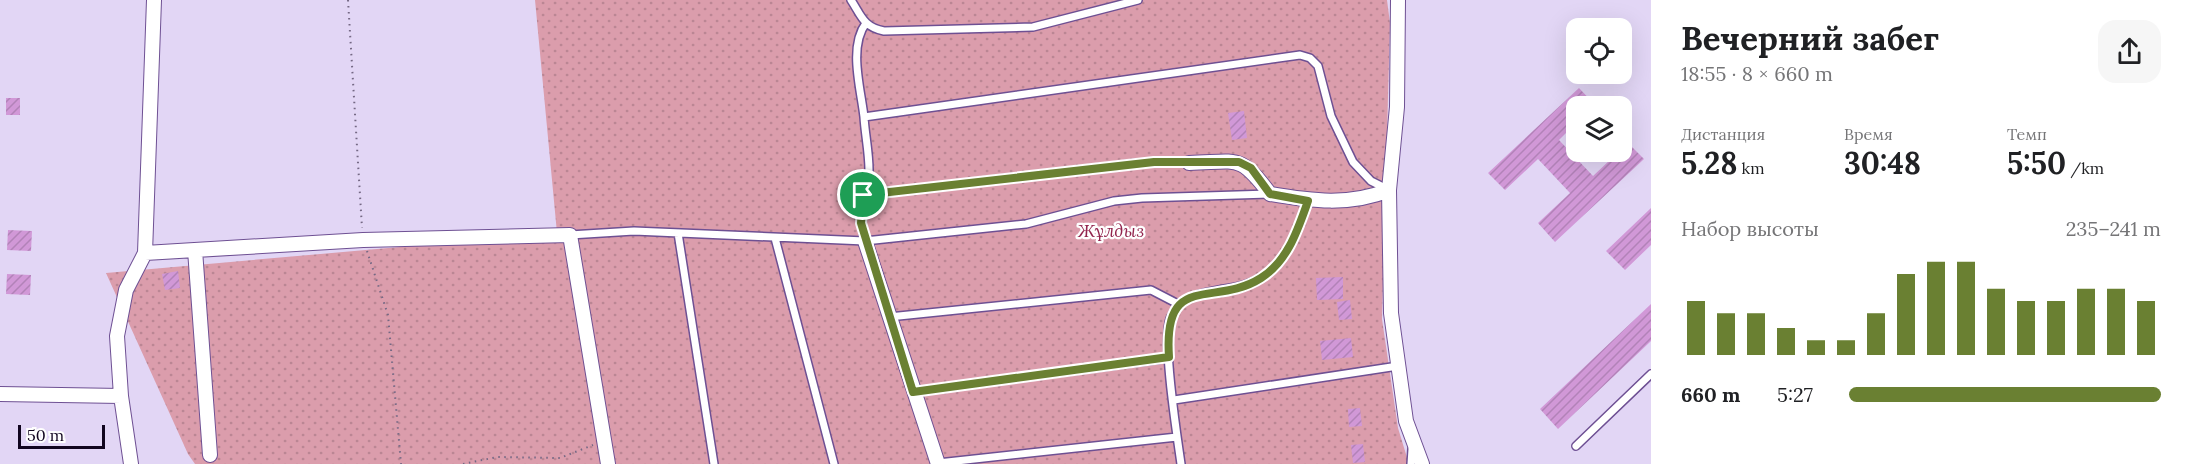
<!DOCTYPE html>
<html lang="ru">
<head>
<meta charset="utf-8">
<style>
	body { margin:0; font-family:Lora,serif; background:#f6f6f6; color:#202124; height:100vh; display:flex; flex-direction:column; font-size:22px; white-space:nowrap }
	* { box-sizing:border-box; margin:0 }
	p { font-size:20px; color:#757577 }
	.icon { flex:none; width:33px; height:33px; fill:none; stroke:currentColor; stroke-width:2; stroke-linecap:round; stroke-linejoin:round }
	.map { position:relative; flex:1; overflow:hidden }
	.panel { display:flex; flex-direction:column; background:#fff; width:540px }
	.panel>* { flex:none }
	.buttons { position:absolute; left:1566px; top:18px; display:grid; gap:12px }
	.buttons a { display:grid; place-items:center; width:66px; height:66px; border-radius:12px; background:#fff; box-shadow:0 6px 24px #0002; font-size:30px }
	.scale { position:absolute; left:18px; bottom:15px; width:87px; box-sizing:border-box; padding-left:6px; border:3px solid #11051f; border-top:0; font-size:16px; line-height:21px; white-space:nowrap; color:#11051f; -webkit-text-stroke:4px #fefefe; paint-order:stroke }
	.pin { position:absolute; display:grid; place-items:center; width:51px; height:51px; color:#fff; margin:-26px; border:3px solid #fff; border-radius:50%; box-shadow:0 2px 6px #0007 }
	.round { display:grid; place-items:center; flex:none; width:63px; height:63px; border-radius:18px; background:#f6f6f6 }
	.headline { display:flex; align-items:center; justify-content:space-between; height:102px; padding:0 30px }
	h1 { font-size:33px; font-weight:700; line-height:45px }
	.figures { display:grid; grid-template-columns:repeat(3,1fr); gap:9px; height:102px; padding:6px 30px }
	.figures div { display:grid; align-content:center }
	.figures b { font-size:30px; font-weight:700 }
	.figures small { font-size:16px; font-weight:400 }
	.figures p { font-size:16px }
	.chart { height:168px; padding:12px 30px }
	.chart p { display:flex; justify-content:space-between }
	.chart svg { width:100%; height:108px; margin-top:6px; stroke:#6a8032; stroke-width:6 }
	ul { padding:0 30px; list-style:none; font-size:20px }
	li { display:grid; grid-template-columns:96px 72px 1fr; align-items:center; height:45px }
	li i { height:15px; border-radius:8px; background:#6a8032 }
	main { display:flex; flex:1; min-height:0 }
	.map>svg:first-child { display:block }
	.grass { fill:url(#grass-dots) }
	.building { fill:url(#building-hatch) }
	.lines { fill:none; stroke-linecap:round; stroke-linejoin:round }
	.lane-casing { stroke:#6e5093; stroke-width:10 }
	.street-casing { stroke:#6e5093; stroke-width:16 }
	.path { stroke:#746884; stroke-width:2; stroke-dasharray:1.5 4.5; stroke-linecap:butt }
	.lane { stroke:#fff; stroke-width:7 }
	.street { stroke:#fff; stroke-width:14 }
	.route-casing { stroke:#fff; stroke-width:12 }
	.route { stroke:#6a8032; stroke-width:8 }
	.labels { text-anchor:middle; stroke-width:4.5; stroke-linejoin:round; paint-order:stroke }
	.park-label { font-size:18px; font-style:italic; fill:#92244d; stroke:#fefefe }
</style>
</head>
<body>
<main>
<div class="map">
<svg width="1651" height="464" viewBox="0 0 1651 464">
	<defs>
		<pattern id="grass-dots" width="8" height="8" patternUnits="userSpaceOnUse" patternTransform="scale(1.5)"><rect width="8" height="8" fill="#db9dac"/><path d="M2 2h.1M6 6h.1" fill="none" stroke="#bb8694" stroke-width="1.8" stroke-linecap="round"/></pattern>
		<pattern id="building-hatch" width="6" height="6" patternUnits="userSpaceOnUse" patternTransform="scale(1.5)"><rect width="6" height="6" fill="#d198d7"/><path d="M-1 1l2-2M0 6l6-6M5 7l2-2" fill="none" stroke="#b282b8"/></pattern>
	</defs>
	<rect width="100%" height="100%" fill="#e2d6f5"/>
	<path class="grass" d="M535 0H1387L1390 23 1382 319 1398 428 1409 464H195L188 454 106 273 557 233Z"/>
	<path class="building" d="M1579 88 1596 106H1576V123L1559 140 1593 176 1628 143 1644 159 1555 242 1538 223 1570 193 1538 159 1505 190 1488 173Z
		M6 98H20V115H6Z
		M1244 111 1247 138 1232 140 1228 113Z
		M1651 208V245L1625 270 1606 251Z
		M8 230 32 231 31 251 7 250Z
		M178 271 180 288 165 290 162 274Z
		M7 274 31 275 30 295 6 294Z
		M1343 277V299L1317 300 1316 278Z
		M1350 300 1352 319 1339 320 1337 302Z
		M1651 304V341L1558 429 1540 409Z
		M1351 338 1353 357 1322 360 1320 341Z
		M1360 408 1362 426 1349 427 1348 409Z
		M1363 444 1365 462 1353 463 1351 445Z"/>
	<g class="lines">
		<defs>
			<path id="lane" d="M851 0C861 15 863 27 884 31L1033 27 1138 0
				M866 23C848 47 861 89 864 117L1300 55 1310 58 1318 66 1331 116 1353 162 1371 181 1389 190
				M863 195 1140 163H1189
				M678 233 714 464
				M570 235 634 231 865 241C856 207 868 199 869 170 869 152 865 134 864 117
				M775 238 834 464
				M865 241 1026 224 1114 201 1142 198 1269 194
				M889 317 1151 290 1180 305
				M913 392 1169 358
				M1174 400 1398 366
				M1576 446 1651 374
				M938 463 1177 437
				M1181 464C1177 435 1162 342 1170 319 1185 282 1234 296 1262 277 1289 260 1298 229 1308 201
				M1411 464 1412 449"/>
			<path id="street" d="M1398 0 1397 107 1389 190 1391 313 1406 421 1422 464
				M1189 163C1238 162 1239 153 1270 194 1311 201 1350 206 1389 190
				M865 241 938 464
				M195 250 210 455
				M145 253 363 240 570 235 608 464
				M0 394 121 396 131 464
				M121 396 117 336 126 290 145 253 154 0"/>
		</defs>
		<use href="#lane" class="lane-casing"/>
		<use href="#street" class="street-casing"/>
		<path class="path" d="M348 0 362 228
			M367 251 388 315 401 464
			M463 464 497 457 560 458 593 445"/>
		<use href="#lane" class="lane"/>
		<use href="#street" class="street"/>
	</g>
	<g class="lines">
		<defs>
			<path id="route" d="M1154 162H1239L1251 168 1270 194 1308 201C1298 229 1288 261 1261 278 1214 308 1163 270 1169 357L913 392 861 223 863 195Z"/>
		</defs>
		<use href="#route" class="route-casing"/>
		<use href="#route" class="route"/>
	</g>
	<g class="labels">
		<g class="park-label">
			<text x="1111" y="237">Жұлдыз</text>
		</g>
	</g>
</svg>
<div class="buttons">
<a><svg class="icon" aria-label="locate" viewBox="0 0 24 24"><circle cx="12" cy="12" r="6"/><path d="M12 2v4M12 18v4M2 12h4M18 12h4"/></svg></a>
<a><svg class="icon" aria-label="layers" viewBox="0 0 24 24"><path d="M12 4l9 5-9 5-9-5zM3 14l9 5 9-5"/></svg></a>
</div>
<div class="scale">50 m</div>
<div class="pin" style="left:863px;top:195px;background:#1e9e55"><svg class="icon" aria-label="arrive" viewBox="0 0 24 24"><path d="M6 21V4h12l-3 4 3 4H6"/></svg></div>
</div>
<section class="panel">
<div class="headline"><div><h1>Вечерний забег</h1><p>18:55 · 8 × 660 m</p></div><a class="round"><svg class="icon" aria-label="share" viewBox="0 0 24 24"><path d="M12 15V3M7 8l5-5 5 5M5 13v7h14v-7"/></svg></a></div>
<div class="figures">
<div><p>Дистанция</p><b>5.28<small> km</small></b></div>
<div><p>Время</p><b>30:48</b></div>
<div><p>Темп</p><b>5:50<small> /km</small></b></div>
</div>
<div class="chart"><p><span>Набор высоты</span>235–241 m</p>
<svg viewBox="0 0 160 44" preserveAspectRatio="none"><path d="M5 44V22M15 44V27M25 44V27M35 44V33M45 44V38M55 44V38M65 44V27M75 44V11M85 44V6M95 44V6M105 44V17M115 44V22M125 44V22M135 44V17M145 44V17M155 44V22"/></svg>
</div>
<ul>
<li><b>660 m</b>5:27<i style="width:100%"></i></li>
</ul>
</section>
</main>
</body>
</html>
